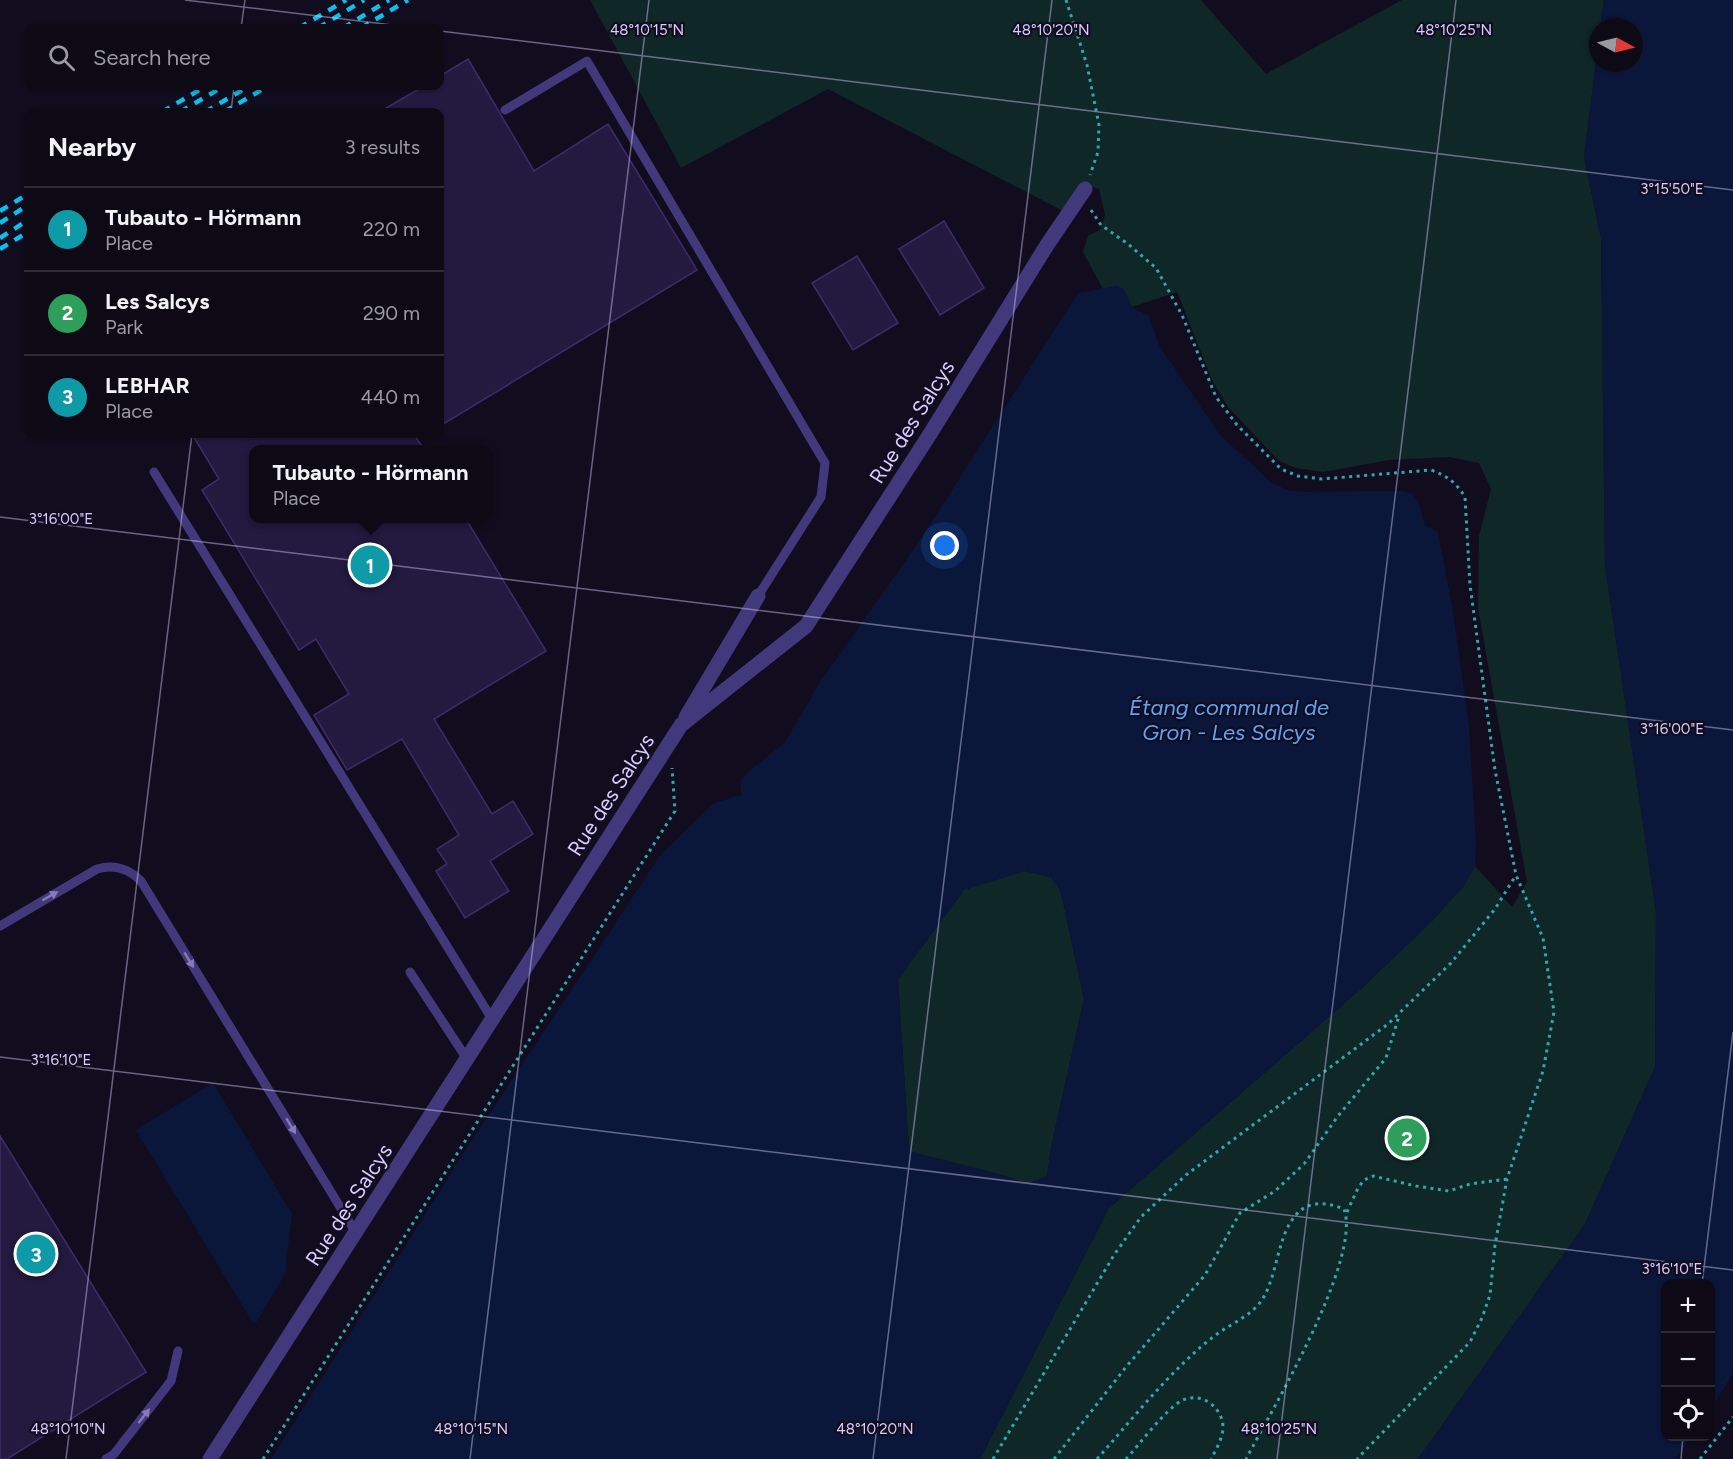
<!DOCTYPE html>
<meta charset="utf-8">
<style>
body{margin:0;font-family:Figtree,sans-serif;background:#16131f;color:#f1f3f6}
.controls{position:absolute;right:18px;bottom:18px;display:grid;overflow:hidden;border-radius:12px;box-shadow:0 2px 4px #0004}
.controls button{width:54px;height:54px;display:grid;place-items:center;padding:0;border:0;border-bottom:2px solid #2d2b35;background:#0d0a16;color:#f1f3f6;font:30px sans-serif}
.compass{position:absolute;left:1589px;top:18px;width:54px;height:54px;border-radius:50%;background:#0d0a16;box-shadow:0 2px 4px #0004;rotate:97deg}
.you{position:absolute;left:945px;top:546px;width:21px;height:21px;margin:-15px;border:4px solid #fff;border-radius:50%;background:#1a73e8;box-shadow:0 0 0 9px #1a73e833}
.badge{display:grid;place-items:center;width:39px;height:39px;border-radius:50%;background:#08c1ed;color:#fff;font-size:20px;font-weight:700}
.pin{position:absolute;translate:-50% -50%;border:3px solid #fff;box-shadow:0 2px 6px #0006}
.popup{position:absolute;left:249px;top:445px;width:243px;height:78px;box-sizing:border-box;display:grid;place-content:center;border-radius:12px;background:#0d0a16;filter:drop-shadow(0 2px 4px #0005);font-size:20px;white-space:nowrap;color:#9a9aa1}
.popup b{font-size:22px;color:#f1f3f6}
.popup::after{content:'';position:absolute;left:50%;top:100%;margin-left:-12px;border:12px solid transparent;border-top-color:#0d0a16}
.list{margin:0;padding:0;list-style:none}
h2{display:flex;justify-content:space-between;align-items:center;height:78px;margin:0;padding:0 24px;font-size:26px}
h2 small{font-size:20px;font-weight:400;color:#9a9aa1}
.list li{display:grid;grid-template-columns:39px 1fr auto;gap:18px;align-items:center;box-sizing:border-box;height:84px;padding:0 24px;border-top:2px solid #2d2b35}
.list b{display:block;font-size:22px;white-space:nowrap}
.list p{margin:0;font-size:20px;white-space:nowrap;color:#9a9aa1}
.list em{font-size:20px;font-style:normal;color:#9a9aa1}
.icon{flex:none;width:33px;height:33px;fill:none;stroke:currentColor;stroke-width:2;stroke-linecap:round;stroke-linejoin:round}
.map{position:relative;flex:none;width:1733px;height:1459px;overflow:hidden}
.search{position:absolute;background:#0d0a16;box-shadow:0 2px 4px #0004;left:24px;top:24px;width:420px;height:66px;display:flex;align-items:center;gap:15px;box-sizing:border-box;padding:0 21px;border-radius:12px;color:#9a9aa1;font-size:22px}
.panel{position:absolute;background:#0d0a16;box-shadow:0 2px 4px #0004;left:24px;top:108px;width:420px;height:330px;border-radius:12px}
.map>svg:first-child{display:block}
.green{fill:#102728}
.water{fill:#0a173a;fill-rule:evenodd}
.building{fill:#24193f;stroke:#3e2c6a;stroke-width:1.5}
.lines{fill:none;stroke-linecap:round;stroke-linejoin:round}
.path{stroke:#31a8ac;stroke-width:3;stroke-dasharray:3 4.5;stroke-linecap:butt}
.service{stroke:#42397c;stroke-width:9}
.minor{stroke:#42397c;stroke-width:15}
.rail{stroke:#08c1ed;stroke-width:4.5;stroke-dasharray:9 8;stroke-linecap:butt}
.oneway{fill:#857bb6}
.ticks{fill:none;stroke:#d6ccfd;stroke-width:1.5;stroke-opacity:0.45}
.labels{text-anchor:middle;stroke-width:4.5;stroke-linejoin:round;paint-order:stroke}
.street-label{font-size:21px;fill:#d6ccfd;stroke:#110d1e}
.water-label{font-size:22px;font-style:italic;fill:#5da3fa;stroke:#110d1e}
.ticks-label{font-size:15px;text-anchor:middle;fill:#d6ccfd;stroke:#110d1e;stroke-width:4.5;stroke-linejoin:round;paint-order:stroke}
</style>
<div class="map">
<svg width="1733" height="1459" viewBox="0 0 1733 1459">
<rect width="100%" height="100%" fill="#110d1e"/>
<!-- green -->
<path class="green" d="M590 0H1201L1266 74 1402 0H1604L1600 27H1598V46L1584 157 1601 238 1605 565 1656 912 1655 1067 1585 1224 1418 1459H980L1109 1208 1363 987 1431 922 1463 887 1475 866 1512 907 1527 882 1478 608 1479 536 1491 489 1479 463 1450 457 1389 460 1323 472 1296 468 1279 461 1228 407 1212 380 1177 292 1132 307 1117 286 1103 289 1083 252 1088 236 1100 230 1105 215 1099 189 1091 186 1063 211 828 89 681 168Z
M1024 871 1051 877 1061 892 1084 999 1051 1148 1047 1176 1028 1184 1002 1175 909 1151 898 979 964 890Z"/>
<!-- water -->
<path class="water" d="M1604 0H1733V1374L1711 1408 1710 1284H1666V1436L1691 1437 1676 1459H1418L1585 1224 1655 1067 1656 912 1605 565 1601 238 1584 157 1598 46V63H1634V27H1600Z
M1117 286 1124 289 1132 307 1149 316 1159 345 1220 435 1271 482 1287 490 1303 492 1401 491 1411 493 1418 501 1425 525 1438 532 1453 612 1469 726 1476 843 1475 866 1463 887 1431 922 1363 987 1109 1208 980 1459H271L465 1151 661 854 714 803 741 795V778L785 742 822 679 917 545 1078 293ZM1024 871 1051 877 1061 892 1084 999 1051 1148 1047 1176 1027 1184 1002 1175 909 1151 898 979 964 890Z
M213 1083 292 1214 285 1274 256 1323H253L136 1130Z"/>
<!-- building -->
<path class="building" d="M468 59 534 171 608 124 697 270 440 426V112H379L424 86H440V76Z
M944 221 984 288 940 315 899 249Z
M857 256 898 323 853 350 812 283Z
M192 434H414L424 450H253V519H466L546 651 434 719 492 814 513 801 533 834 490 861 509 891 465 918 436 871 447 864 437 849 459 835 402 739 347 770 314 715 349 694 316 639 299 650 202 490 219 479Z
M0 1136 146 1372 7 1459H0Z"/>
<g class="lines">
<!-- path -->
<path class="path" d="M1066 0 1087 65 1099 125 1098 152 1090 175
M1091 210 1101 225 1128 244 1156 268 1182 315 1216 397 1237 425 1281 469 1298 476 1322 479 1431 470C1447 476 1456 482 1465 497L1470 585 1495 770 1516 875 1543 938 1554 1012 1543 1071 1507 1179 1495 1245 1490 1295 1482 1318 1470 1342 1357 1459
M1347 1212 1358 1188 1364 1180 1373 1176 1416 1186 1449 1191 1470 1184 1507 1179
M263 1459 675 811 672 768
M993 1459 1114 1255 1141 1217 1186 1175 1388 1024 1451 963 1495 909 1516 875
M1054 1459 1126 1367 1205 1275 1240 1213 1275 1191 1304 1164 1338 1116 1386 1058 1399 1016
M1097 1459C1128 1424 1158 1386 1193 1354 1205 1343 1218 1332 1233 1324 1242 1318 1251 1313 1258 1305 1277 1284 1276 1238 1295 1216 1308 1200 1327 1202 1344 1209 1362 1259 1272 1410 1246 1459
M1126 1459C1139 1445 1165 1410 1181 1401 1201 1390 1224 1408 1223 1429 1222 1439 1216 1450 1211 1459
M1700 1459 1733 1417"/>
<!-- service -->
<path class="service" d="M505 110 587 61 825 463 821 497 758 596
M154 472 492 1019
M0 926 97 869C114 864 128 868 141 881L356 1233
M410 972 467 1059
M106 1459 114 1454 171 1381 178 1351"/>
<!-- minor -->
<path class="minor" d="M686 717 758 596
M210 1459 681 725 806 626 930 434 1047 245 1085 189"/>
<!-- rail -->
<path class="rail" d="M299 28 346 0
M318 28 364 0
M343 28 389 0
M361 28 408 0
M162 112 206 86
M180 112 224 86
M205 112 249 86
M224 112 268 86
M0 211 28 194
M0 223 28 205
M0 238 28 220
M0 249 28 232"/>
</g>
<!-- one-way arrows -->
<defs><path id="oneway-solid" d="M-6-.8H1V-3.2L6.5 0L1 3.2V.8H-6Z" transform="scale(1.5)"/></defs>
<g class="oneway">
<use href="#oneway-solid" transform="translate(50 896) rotate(-30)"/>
<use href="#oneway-solid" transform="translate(189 960) rotate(59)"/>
<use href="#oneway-solid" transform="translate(291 1126) rotate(59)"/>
<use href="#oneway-solid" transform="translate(144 1416) rotate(-52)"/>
</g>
<!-- ticks -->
<path class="ticks" d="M185 0 417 28M241 28 245 0M440 31 1733 190M231 112 234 86M0 517 1733 730M0 1057 1733 1270M1702 1284 1733 1032M66 1459 192 434M470 1459 649 0M873 1459 1052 0M1277 1459 1456 0M1681 1459 1683 1436"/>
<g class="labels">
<!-- street labels -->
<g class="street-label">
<text transform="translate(912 422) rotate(-58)" y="7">Rue des Salcys</text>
<text transform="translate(611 795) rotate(-57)" y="7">Rue des Salcys</text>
<text transform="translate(349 1205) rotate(-57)" y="7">Rue des Salcys</text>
</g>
<!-- water labels -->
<g class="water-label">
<text x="1229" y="715">Étang communal de<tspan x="1229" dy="25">Gron - Les Salcys</tspan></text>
</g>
</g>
<g class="ticks-label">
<text x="647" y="35">48°10'15"N</text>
<text x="1051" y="35">48°10'20"N</text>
<text x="1454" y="35">48°10'25"N</text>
<text x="1672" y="194">3°15'50"E</text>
<text x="61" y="524">3°16'00"E</text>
<text x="1672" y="734">3°16'00"E</text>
<text x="61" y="1065">3°16'10"E</text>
<text x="1672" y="1274">3°16'10"E</text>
<text x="68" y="1434">48°10'10"N</text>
<text x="471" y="1434">48°10'15"N</text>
<text x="875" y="1434">48°10'20"N</text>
<text x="1279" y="1434">48°10'25"N</text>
</g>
</svg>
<div class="controls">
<button>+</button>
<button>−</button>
<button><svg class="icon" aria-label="locate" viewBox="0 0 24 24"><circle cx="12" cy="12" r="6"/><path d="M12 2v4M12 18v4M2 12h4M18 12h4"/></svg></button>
</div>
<svg class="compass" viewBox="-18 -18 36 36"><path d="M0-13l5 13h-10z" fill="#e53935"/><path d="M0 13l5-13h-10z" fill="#9a9aa1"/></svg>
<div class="you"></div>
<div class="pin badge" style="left:370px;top:565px;background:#0f9aa8">1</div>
<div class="popup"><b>Tubauto - Hörmann</b>Place</div>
<div class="pin badge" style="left:1407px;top:1138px;background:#2e9e5b">2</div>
<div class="pin badge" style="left:36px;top:1254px;background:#0f9aa8">3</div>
<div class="search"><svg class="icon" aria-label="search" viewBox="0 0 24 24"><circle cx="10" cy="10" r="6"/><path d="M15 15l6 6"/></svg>Search here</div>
<section class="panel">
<h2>Nearby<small>3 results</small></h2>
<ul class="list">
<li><span class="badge" style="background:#0f9aa8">1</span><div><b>Tubauto - Hörmann</b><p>Place</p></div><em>220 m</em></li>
<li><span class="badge" style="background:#2e9e5b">2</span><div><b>Les Salcys</b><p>Park</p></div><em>290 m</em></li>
<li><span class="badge" style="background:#0f9aa8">3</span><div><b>LEBHAR</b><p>Place</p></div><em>440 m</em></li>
</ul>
</section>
</div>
